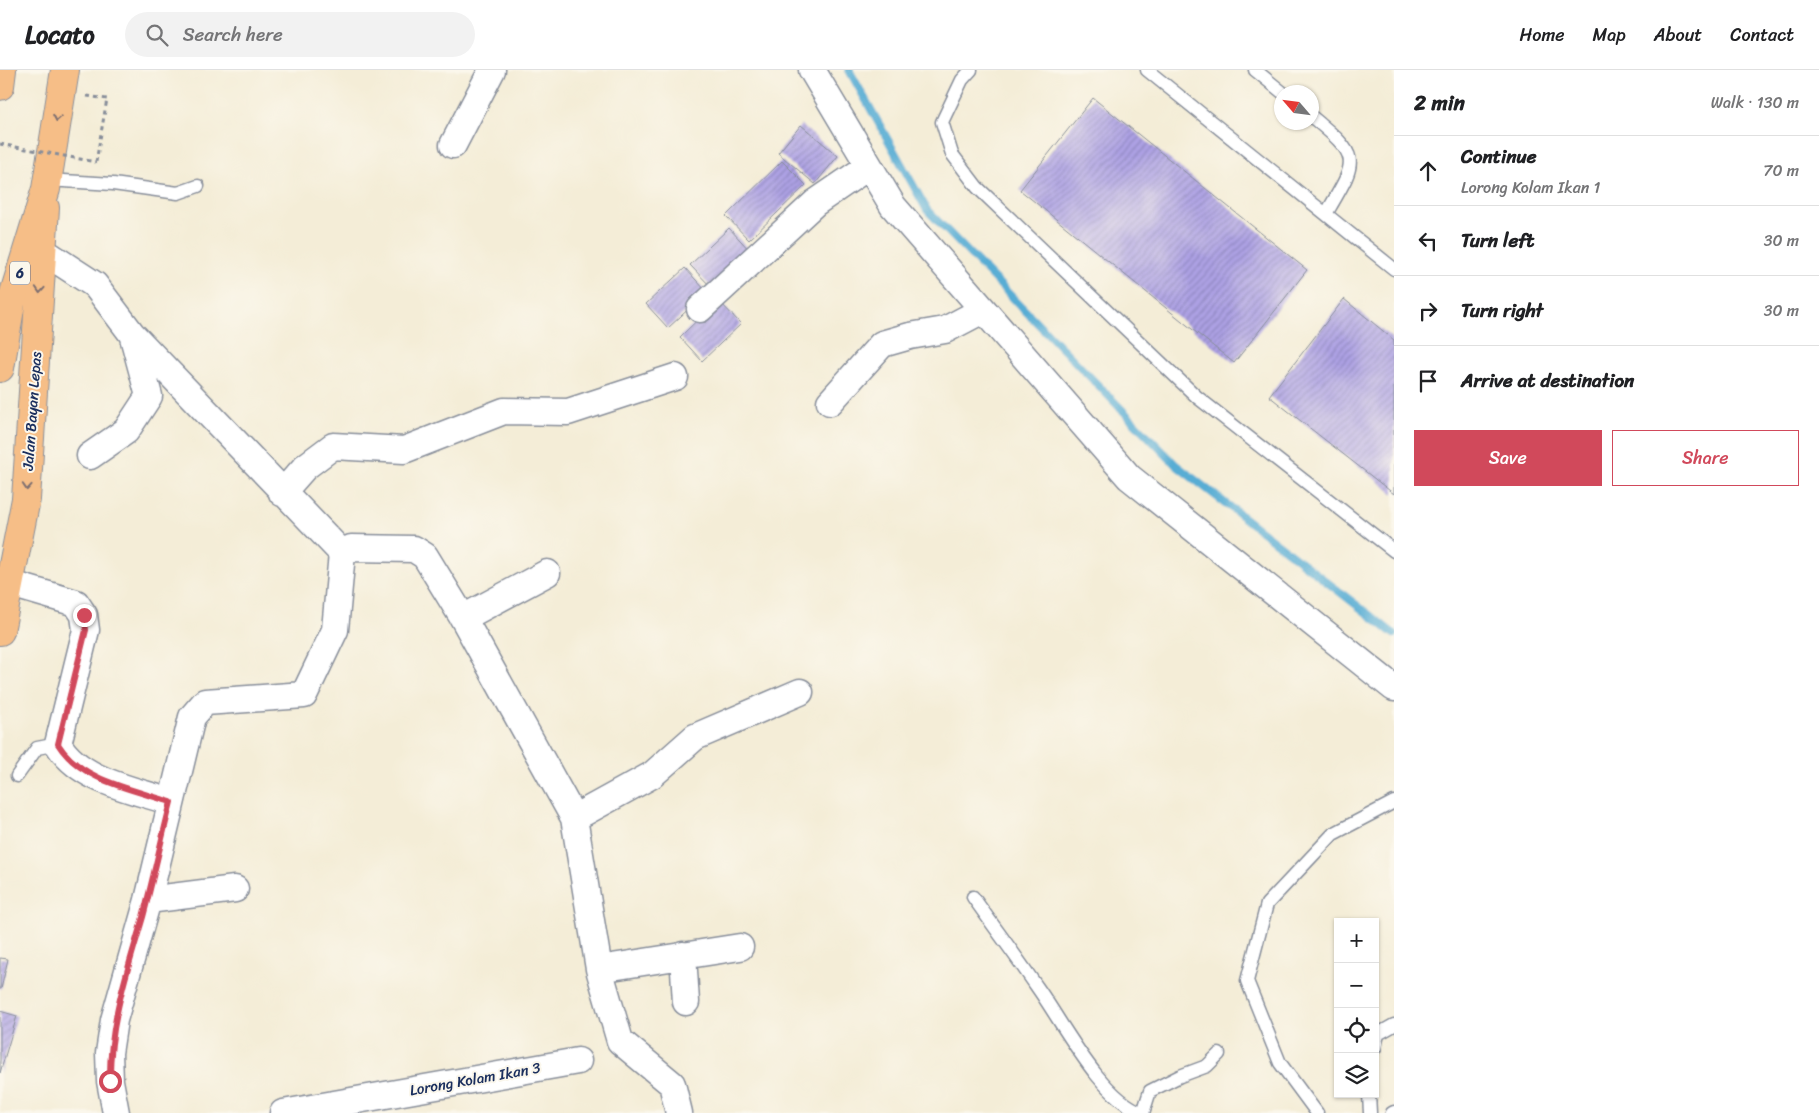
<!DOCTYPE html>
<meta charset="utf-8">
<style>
body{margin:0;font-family:Sriracha,sans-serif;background:#f2f2f2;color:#202124}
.controls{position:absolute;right:15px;bottom:15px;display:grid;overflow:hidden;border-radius:0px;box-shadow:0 1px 4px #0004}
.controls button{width:45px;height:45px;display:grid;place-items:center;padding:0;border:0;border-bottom:1px solid #e0e0e0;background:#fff;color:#202124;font:25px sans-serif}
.compass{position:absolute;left:1274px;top:15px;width:45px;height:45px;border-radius:50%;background:#fff;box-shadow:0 1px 4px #0004;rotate:298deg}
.stop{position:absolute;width:15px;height:15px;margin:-11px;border:4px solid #d1495b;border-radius:50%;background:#fff}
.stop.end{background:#d1495b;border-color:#fff;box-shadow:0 1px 5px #0008}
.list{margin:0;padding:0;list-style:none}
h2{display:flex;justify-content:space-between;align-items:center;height:65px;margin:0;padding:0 20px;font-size:21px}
h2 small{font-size:16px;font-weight:400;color:#757577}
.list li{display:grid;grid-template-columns:32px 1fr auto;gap:15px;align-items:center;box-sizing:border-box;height:70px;padding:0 20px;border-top:1px solid #e0e0e0}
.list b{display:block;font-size:19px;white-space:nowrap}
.list p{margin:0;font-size:16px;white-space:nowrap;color:#757577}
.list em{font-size:16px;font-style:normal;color:#757577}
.actions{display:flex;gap:10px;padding:15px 20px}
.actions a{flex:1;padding:11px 0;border:1px solid #d1495b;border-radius:0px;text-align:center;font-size:18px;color:#d1495b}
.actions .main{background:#d1495b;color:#fff}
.icon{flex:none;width:28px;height:28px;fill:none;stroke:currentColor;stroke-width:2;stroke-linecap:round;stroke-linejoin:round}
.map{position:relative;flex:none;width:1394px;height:1043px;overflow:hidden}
header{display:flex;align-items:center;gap:30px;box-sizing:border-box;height:70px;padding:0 25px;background:#fff;border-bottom:1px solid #e0e0e0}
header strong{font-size:24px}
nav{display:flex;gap:28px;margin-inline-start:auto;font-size:18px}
.search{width:350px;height:45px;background:#f2f2f2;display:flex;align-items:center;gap:12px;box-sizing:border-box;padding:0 18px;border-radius:28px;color:#757577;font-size:19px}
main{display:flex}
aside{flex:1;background:#fff}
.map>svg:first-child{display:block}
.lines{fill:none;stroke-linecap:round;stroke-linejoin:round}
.stream{stroke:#58add4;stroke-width:8}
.building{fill:url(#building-hatch)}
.lane-casing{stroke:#888e9a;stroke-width:15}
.street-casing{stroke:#888e9a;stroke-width:29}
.primary-casing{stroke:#888e9a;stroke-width:30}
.highway-casing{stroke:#888e9a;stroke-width:30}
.path{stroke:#888e9a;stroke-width:3;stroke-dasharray:4 4;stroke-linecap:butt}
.lane{stroke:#fff;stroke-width:12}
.street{stroke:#fff;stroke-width:26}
.primary{stroke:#f6be87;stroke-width:28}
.highway{stroke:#f6be87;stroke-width:28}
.path-bridge{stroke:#888e9a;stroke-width:3;stroke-dasharray:4 4;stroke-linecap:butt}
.oneway{stroke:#7e6f70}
.route{stroke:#d1495b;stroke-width:6}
.labels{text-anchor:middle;stroke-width:4;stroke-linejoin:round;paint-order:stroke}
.shield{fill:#fbf7ec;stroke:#5e6b89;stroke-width:1}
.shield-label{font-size:14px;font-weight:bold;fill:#1b2f5e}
.street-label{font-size:15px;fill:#1b2f5e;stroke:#fbf7ec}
</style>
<header>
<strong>Locato</strong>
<div class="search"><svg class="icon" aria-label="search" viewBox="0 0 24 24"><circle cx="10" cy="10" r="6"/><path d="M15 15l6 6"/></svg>Search here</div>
<nav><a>Home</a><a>Map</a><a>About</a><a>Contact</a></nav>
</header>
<main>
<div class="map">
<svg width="1394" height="1043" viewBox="0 0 1394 1043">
<defs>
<pattern id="building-hatch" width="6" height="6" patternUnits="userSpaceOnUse" patternTransform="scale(1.25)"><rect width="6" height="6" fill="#ada1e4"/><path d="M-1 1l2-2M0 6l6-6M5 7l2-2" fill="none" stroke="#8c84bc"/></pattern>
</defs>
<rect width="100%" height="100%" fill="#fbf7ec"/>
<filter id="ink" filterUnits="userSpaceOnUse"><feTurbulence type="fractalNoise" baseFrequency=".02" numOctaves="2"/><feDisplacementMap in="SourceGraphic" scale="10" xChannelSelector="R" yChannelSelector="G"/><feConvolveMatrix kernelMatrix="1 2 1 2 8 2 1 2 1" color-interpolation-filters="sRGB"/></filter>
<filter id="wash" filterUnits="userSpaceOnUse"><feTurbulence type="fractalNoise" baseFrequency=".0096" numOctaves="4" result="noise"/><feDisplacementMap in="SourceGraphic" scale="20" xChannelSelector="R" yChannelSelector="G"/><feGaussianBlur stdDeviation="1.12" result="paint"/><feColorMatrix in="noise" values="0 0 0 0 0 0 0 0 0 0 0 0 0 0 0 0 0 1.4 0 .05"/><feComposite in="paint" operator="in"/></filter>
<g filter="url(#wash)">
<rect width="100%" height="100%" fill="#f4edd7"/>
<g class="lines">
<!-- stream -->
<path class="stream" d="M849 0 927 140 1176 395 1394 564"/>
</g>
<g id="blocks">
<!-- building -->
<path class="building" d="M1093 28 1307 200 1234 293 1020 120Z
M801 55 838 86 815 114 778 83Z
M782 91 806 115 749 170 726 146Z
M729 158 752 183 713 219 690 195Z
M685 198 707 222 668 258 646 234Z
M1344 229 1394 270V424L1269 326Z
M718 230 741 254 702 291 680 267Z
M0 888 8 889 1 919H0Z
M0 941 17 946 0 1003Z"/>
</g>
</g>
<g filter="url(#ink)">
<use href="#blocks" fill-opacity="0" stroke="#888e9a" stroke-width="1"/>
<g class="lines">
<defs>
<path id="lane" d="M971 0 962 10 942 52 952 84 977 117 1197 327 1394 481
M1147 0 1394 199
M1255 0 1282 22
M1312 47C1362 88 1358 89 1326 144
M47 110 113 114 178 123 198 116
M17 706 37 678 58 674
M973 827C994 857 1016 886 1037 917 1063 953 1100 1028 1143 1043L1150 1021 1180 1006 1207 996 1219 984
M1375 978 1378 964 1394 955
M1369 1024 1370 1043
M1317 1043 1280 993 1247 911 1267 834 1333 764 1394 732
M1392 1043 1394 1042"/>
<path id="street" d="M812 0 893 136 1129 407 1394 618
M453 75 492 0
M43 181 95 215 132 264 342 483
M700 239 815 133 869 96
M830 332 882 274 910 266 945 260 983 240
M90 386 126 361 149 326 133 267
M282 423 305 397 333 376 404 380 504 341 568 342 675 307
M342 483 351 478 414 479 425 486 463 548 574 748 599 899 620 971 672 1014 679 1043
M11 514 76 533 84 545 86 560 58 674C80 711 132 719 171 732
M463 548 547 503
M574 748 652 705 695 667 800 622
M148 830 235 819
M683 885 686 932
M599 899 740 877
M116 1043 110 1011 109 983 114 950 148 830 192 647 205 632 304 625 335 560 342 483
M283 1043 578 991"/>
<path id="primary" d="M0 561 26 429 45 138"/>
<path id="highway" d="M0 16 2 0
M0 298 11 233 46 119 65 0"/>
</defs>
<!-- lane casing -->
<use href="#lane" class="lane-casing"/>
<!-- street casing -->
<use href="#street" class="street-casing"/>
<!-- primary casing -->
<use href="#primary" class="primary-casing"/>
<!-- highway casing -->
<use href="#highway" class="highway-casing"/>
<!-- path -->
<path class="path" d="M87 26 107 29 96 92"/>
<!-- lane -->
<use href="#lane" class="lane"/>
<!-- street -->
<use href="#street" class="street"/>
<!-- primary -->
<use href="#primary" class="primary"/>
<!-- highway -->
<use href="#highway" class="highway"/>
<!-- path-bridge -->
<path class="path-bridge" d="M0 74 96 92"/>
</g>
<!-- one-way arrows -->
<defs><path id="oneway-chevron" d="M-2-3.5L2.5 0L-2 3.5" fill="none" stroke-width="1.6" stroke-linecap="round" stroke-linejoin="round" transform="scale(1.25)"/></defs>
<g class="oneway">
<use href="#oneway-chevron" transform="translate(57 48) rotate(100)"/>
<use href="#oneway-chevron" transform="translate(40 220) rotate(94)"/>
<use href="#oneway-chevron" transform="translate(27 417) rotate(94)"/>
</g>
</g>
<g class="lines" filter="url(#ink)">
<!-- route -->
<path class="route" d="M84 545 86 560 58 674C81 711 132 719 171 732 161 771 153 809 143 847 127 902 109 954 110 1011"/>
</g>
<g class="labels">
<!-- shield labels -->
<rect class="shield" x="10" y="191.5" width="20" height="23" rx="4"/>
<g class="shield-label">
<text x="20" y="208">6</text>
</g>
<!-- street labels -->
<g class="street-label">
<text transform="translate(32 341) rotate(-86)" y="5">Jalan Bayan Lepas</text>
<text transform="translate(475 1009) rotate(-10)" y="5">Lorong Kolam Ikan 3</text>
</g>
</g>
</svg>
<div class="controls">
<button>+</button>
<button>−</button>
<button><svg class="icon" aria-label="locate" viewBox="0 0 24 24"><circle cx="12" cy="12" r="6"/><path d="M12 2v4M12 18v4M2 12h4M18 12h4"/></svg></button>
<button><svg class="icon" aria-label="layers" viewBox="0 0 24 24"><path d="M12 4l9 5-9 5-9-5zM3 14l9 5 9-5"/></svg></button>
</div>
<svg class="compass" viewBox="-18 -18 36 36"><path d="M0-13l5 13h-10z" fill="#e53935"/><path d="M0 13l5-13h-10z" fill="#757577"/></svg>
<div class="stop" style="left:110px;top:1011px"></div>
<div class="stop end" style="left:84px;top:545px"></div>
</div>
<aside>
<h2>2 min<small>Walk · 130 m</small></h2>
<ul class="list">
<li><svg class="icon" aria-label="ahead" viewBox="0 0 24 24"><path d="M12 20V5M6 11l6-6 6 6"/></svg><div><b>Continue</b><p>Lorong Kolam Ikan 1</p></div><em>70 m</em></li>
<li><svg class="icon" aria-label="left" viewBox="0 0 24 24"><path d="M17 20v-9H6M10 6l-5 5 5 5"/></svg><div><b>Turn left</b></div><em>30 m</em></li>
<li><svg class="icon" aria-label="right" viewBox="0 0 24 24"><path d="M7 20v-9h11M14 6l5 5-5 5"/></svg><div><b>Turn right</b></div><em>30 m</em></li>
<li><svg class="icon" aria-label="arrive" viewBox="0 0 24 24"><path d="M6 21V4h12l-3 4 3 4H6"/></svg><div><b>Arrive at destination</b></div></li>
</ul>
<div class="actions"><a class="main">Save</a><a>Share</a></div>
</aside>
</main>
